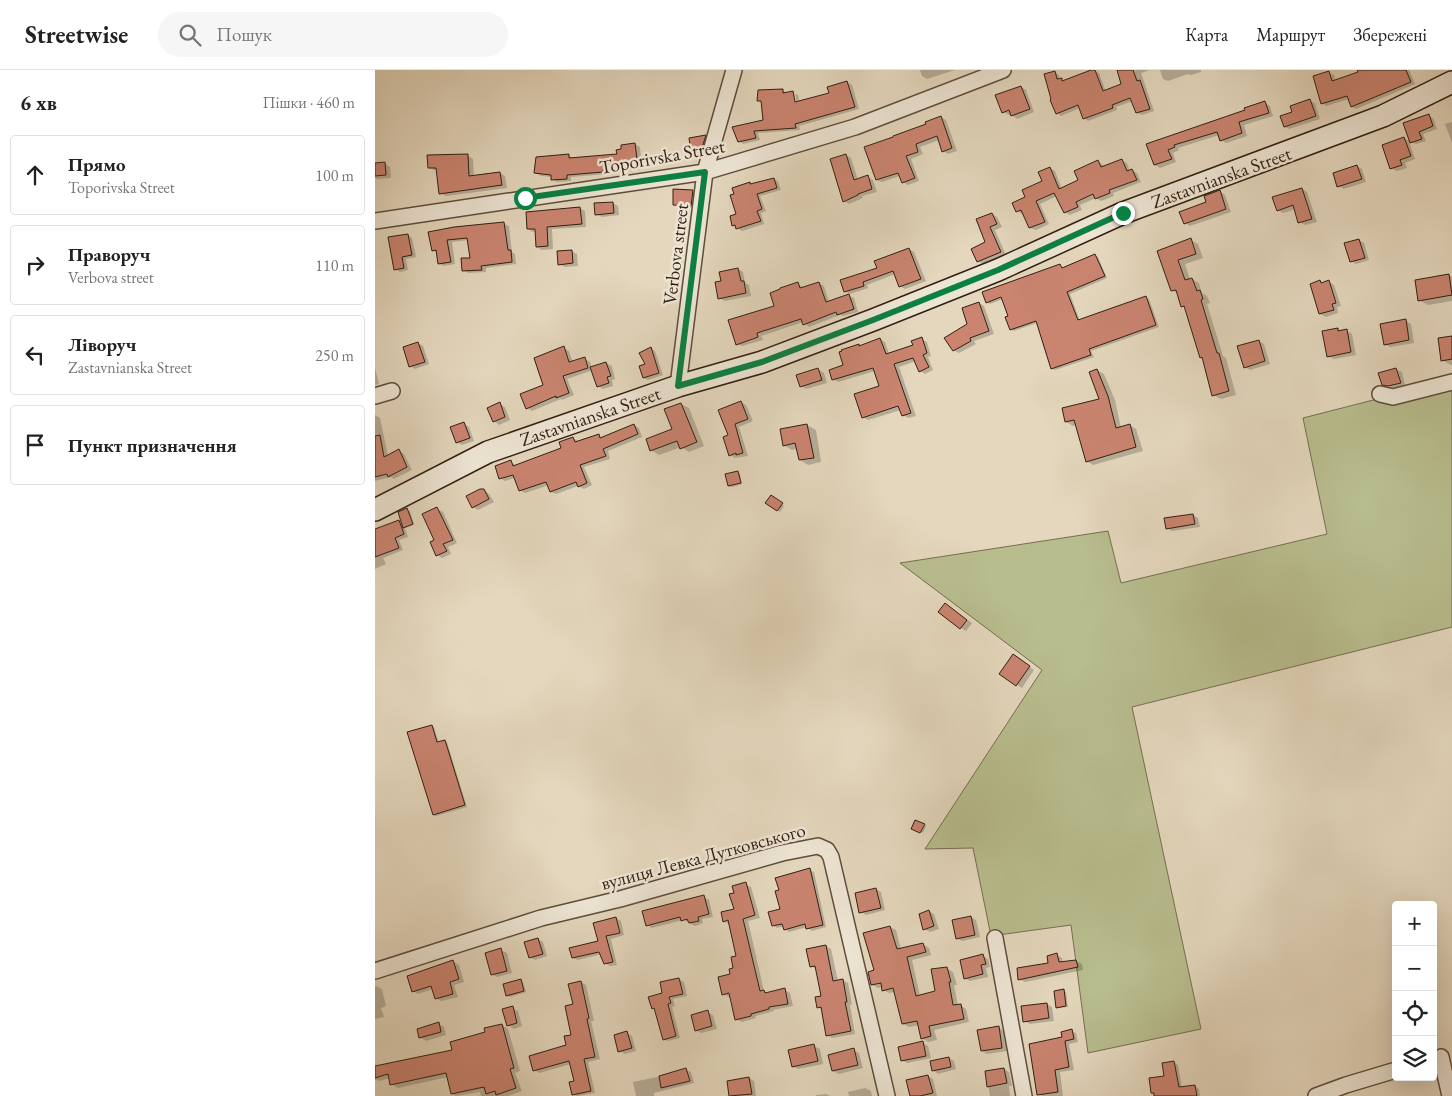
<!DOCTYPE html>
<html lang="uk">
<meta charset="utf-8">
<style>
body{margin:0;font-family:"EB Garamond",serif;background:#f6f6f6;color:#222}
.controls{position:absolute;right:15px;bottom:15px;display:grid;overflow:hidden;border-radius:5px;box-shadow:0 5px 20px #0002}
.controls button{width:45px;height:45px;display:grid;place-items:center;padding:0;border:0;border-bottom:1px solid #e0e0e0;background:#fff;color:#222;font:25px sans-serif}
.stop{position:absolute;width:15px;height:15px;margin:-11px;border:4px solid #0b8043;border-radius:50%;background:#fff}
.stop.end{background:#0b8043;border-color:#fff;box-shadow:0 1px 5px #0008}
.list{margin:0;padding:0;list-style:none}
h2{display:flex;justify-content:space-between;align-items:center;height:65px;margin:0;padding:0 20px;font-size:21px}
h2 small{font-size:16px;font-weight:400;color:#767676}
.list li{display:grid;grid-template-columns:32px 1fr auto;gap:15px;align-items:center;box-sizing:border-box;height:80px;margin:0 10px 10px;padding:0 10px;border:1px solid #e0e0e0;border-radius:5px}
.list b{display:block;font-size:19px;white-space:nowrap}
.list p{margin:0;font-size:16px;white-space:nowrap;color:#767676}
.list em{font-size:16px;font-style:normal;color:#767676}
.icon{flex:none;width:28px;height:28px;fill:none;stroke:currentColor;stroke-width:2;stroke-linecap:round;stroke-linejoin:round}
.map{position:relative;flex:none;width:1077px;height:1026px;overflow:hidden}
header{display:flex;align-items:center;gap:30px;box-sizing:border-box;height:70px;padding:0 25px;background:#fff;border-bottom:1px solid #e0e0e0}
header strong{font-size:24px}
nav{display:flex;gap:28px;margin-inline-start:auto;font-size:18px}
.search{width:350px;height:45px;background:#f6f6f6;display:flex;align-items:center;gap:12px;box-sizing:border-box;padding:0 18px;border-radius:28px;color:#767676;font-size:19px}
main{display:flex}
aside{flex:1;background:#fff}
.map>svg:first-child{display:block}
.green{fill:#b8bd8e;stroke:#756e50}
.shadow{fill:#0003;fill-rule:evenodd}
.building{fill:#ca8470;stroke:#321f11}
.lines{fill:none;stroke-linecap:round;stroke-linejoin:round}
.street-casing{stroke:#5e4d3c;stroke-width:18}
.secondary-casing{stroke:#321f11;stroke-width:24}
.street{stroke:#ede5d4;stroke-width:15}
.secondary{stroke:#ede5d4;stroke-width:21}
.route{stroke:#0b8043;stroke-width:6}
.labels{text-anchor:middle;stroke-width:5;stroke-linejoin:round;paint-order:stroke}
.street-label{font-size:19px;fill:#321f11;stroke:#ede5d4}
</style>
<header>
<strong>Streetwise</strong>
<div class="search"><svg class="icon" aria-label="search" viewBox="0 0 24 24"><circle cx="10" cy="10" r="6"/><path d="M15 15l6 6"/></svg>Пошук</div>
<nav><a>Карта</a><a>Маршрут</a><a>Збережені</a></nav>
</header>
<main>
<aside>
<h2>6 хв<small>Пішки · 460 m</small></h2>
<ul class="list">
<li><svg class="icon" aria-label="ahead" viewBox="0 0 24 24"><path d="M12 20V5M6 11l6-6 6 6"/></svg><div><b>Прямо</b><p>Toporivska Street</p></div><em>100 m</em></li>
<li><svg class="icon" aria-label="right" viewBox="0 0 24 24"><path d="M7 20v-9h11M14 6l5 5-5 5"/></svg><div><b>Праворуч</b><p>Verbova street</p></div><em>110 m</em></li>
<li><svg class="icon" aria-label="left" viewBox="0 0 24 24"><path d="M17 20v-9H6M10 6l-5 5 5 5"/></svg><div><b>Ліворуч</b><p>Zastavnianska Street</p></div><em>250 m</em></li>
<li><svg class="icon" aria-label="arrive" viewBox="0 0 24 24"><path d="M6 21V4h12l-3 4 3 4H6"/></svg><div><b>Пункт призначення</b></div></li>
</ul>
</aside>
<div class="map">
<svg width="1077" height="1026" viewBox="0 0 1077 1026">
<rect width="100%" height="100%" fill="#e4d7bd"/>
<filter id="stains"><feTurbulence type="fractalNoise" baseFrequency=".004" numOctaves="4"/><feColorMatrix values="0 0 0 0 .2 0 0 0 0 .09 0 0 0 0 .02 0 0 0 .5 -.17"/></filter>
<radialGradient id="worn" r=".72"><stop offset=".6" stop-color="#630" stop-opacity="0"/><stop offset="1" stop-color="#630" stop-opacity=".3"/></radialGradient>
<!-- green -->
<path class="green" d="M1077 315V557L757 637 826 959 713 983 696 855 616 866 598 778 550 779 667 600 525 493 733 461 746 513 952 464 928 348 1014 326Z"/>
<!-- shadow -->
<path class="shadow" d="M545 0H580L552 9 547 6Z
M719 0 724 3 731 22 748 14 743 0H775L766 3 779 41 767 45 762 43 758 31 741 37 742 40 713 51 709 48 705 38 686 46 682 43 679 2 684 5 685 10 689 11Z
M785 0H826V2L816 5 813 4 793 11 788 9Z
M988 0H1034L1040 14 981 39 977 37 974 29 951 36 947 33 954 3 959 5 960 11 984 3Z
M472 12 477 15 484 39 424 56 425 60 383 63 385 70 368 74 364 71 389 51 387 32 384 30 407 20 412 23H418L423 25 424 32 455 24ZM417 24H420L423 38H420Z
M646 17 651 20 659 42 642 49 636 44 634 45 628 42Z
M935 31 940 33 945 49 914 59 910 57 918 43Z
M890 33 895 36 898 46 869 55 872 66 851 73 846 70 844 65 803 78 804 80 798 83 801 92 785 98 780 95 772 74 871 40Z
M1053 46 1058 48 1062 59 1048 64 1051 71 1041 74 1036 72Z
M566 47 571 50 582 81 573 84 568 81 564 70 545 77 548 84 536 89 544 111 533 115 528 112 525 106 507 112 502 110Z
M1077 52V73L1070 54Z
M330 66 335 69 331 83 322 85 317 82Z
M1029 68 1034 71 1040 89 1030 93 1032 98 1022 101 1016 98Z
M260 74 265 77 267 99 232 103V104L196 107V111L182 112 177 109V107L166 106 161 103 193 85 198 88 243 85Z
M471 85 476 88 483 110 493 107 498 110 502 122 487 126 488 128 474 134 469 131Z
M93 86 98 89 99 107 125 103 130 106 132 118 71 126 65 123 62 100H59L54 97Z
M747 91 752 93 755 101 757 100 762 103 766 112 738 123 739 126 726 131 721 128 705 135 707 140 695 145 690 142 682 126 665 134 674 154 661 160 655 158 649 143 647 144 642 141 652 127 669 112 675 98 680 101 687 119 704 111 723 92 728 95 730 97Z
M0 94H10L15 97 16 108 2 109 0 108Z
M982 96 987 99 991 112 969 119 964 116Z
M399 109 403 111 406 120 385 126 391 141 386 143 389 154 367 161 358 155 375 114 377 115Z
M927 119 932 122 942 152 930 155 924 152 921 139 908 143 903 140Z
M299 120 318 121 323 124 321 138H304L299 134Z
M845 121 850 125 856 142 815 156 810 153Z
M238 133 243 136 244 145 227 147 221 144V134Z
M205 138 210 141 211 157 177 159 178 179 167 180 162 177 161 161 158 162 153 159Z
M617 144 622 147 627 157 620 160 631 185 609 195 603 191 612 173Z
M129 154 134 156 137 182 140 184 141 194 111 198V202L93 203 89 200 96 189 94 170 77 172 80 194 68 196 64 193 62 183 58 180 54 163Z
M33 165 37 168 41 187 31 189 33 200 25 202 20 199Z
M816 170 823 174 828 188 810 194 815 210 817 209 824 213 827 223 832 226 835 233 832 234 848 286 851 288 861 325 846 329 838 325 829 289 826 287 811 238 807 236 804 224 797 220 783 181Z
M984 170 989 173 994 190 981 194 976 191Z
M534 179 539 182 551 211 530 219 525 216 520 204 492 215 493 218 475 224 470 221Z
M196 181 202 184 203 196 190 197 184 194Z
M720 186 723 187 732 208 695 224 705 251 770 227 774 229 784 257 716 281 719 287 680 300 677 298 662 253 639 261 636 259 635 246 628 229 615 234 612 232 685 196 688 198Z
M363 199 368 202 370 213 374 215 376 226 350 231 344 228 348 212Z
M1073 205 1077 207V231L1053 235 1044 230Z
M945 212 948 213 954 212 959 215 966 236 962 237 963 243 951 247 945 244 936 214Z
M444 213 449 216 454 232 474 226 479 228 483 242 468 246 465 245 434 257 428 252 386 266 388 270 367 276 362 274 401 237 423 214 427 217 428 219Z
M604 233 609 236 619 264 599 271 601 274 584 283 578 280 594 254Z
M1031 251 1036 254 1039 273 1015 277 1010 274Z
M963 259 966 261 971 260 977 264 981 285 959 289 953 286Z
M1077 267V295H1076L1067 290Z
M505 269 510 272 514 284 540 276 546 269 552 272 556 286 553 287 558 300 550 304 545 301 541 291 524 297 541 346 533 348 528 345 526 340 493 350 488 347 506 317 500 301 463 312 458 309 484 276 485 277Z
M884 271 889 274 895 294 875 300 870 297Z
M43 273 48 276 54 294 40 299 35 296Z
M188 278 194 281 198 293 210 289 215 292 217 298 231 293 237 296 240 309 237 310 238 316 228 319 223 316 218 300 192 309 199 325 187 330 186 329 157 341 152 338 170 315Z
M276 278 280 281 288 305 273 310 269 308Z
M0 298 4 314 0 315Z
M443 299 449 303 452 313 431 319 426 316Z
M1021 299 1027 302 1030 315 1019 319 1008 314Z
M722 300 729 304 740 330 746 358 755 355 761 359 768 381 718 395 712 391 701 355 698 356 691 352 726 330Z
M366 332 371 335 378 351 364 357 373 386 360 388 355 385V366Z
M124 334 130 337 135 350 124 355 119 351Z
M306 334 314 338 329 376 314 382 306 377 284 385 276 380 299 360Z
M0 345 5 348 13 386 24 381 29 384 37 400 19 409 16 407 0 411Z
M89 354 94 357 99 371 87 375 82 372Z
M259 355 264 358 267 367 233 381 235 389 209 397 217 415 209 419 203 416 181 424 176 422 174 415 150 423 145 420 140 408 130 411 125 408 136 392 142 396 188 379 198 368 203 371 224 366 228 368Z
M432 355 441 360 446 392 433 395 425 390 423 379 417 380 409 375Z
M362 402 365 404 367 414 357 417 354 416Z
M109 420 114 424 119 432 103 440 98 437Z
M396 426 409 436 405 442 392 432Z
M62 439 68 442 82 473 73 477 76 484 67 488 62 485 61 471Z
M32 440 35 441 39 455 30 458 33 467 24 470 28 480 8 488 11 494 0 499V475L24 451 28 454Z
M818 445 823 448 825 457 797 461 792 458Z
M575 537 597 553 591 561 586 558Z
M643 589 659 600 647 618 626 604Z
M57 656 59 657 64 673 69 671 72 672 92 737 61 746 59 745Z
M541 751 551 756 548 763 537 758Z
M435 800 439 802 451 857 437 861 432 857 414 862 410 859 409 856 402 858 398 855 406 840Z
M370 814 376 817 385 848 373 851 389 921 393 923 410 920 415 923 418 936 398 940 399 941 380 946 381 948 367 952 361 949 356 926 354 927 348 924 360 899 363 887 354 854 349 851 360 840V824Z
M501 819 506 822 510 840 491 845 486 842Z
M329 827 334 830 338 847 327 849 328 853 320 856 308 850 277 858 272 855Z
M554 841 559 844 564 859 555 862 549 859Z
M596 847 601 850 605 867 587 871 582 868Z
M241 848 246 851 249 865 236 869 242 895 235 896 230 893 227 884 203 890 198 888 224 872Z
M515 857 521 860 526 880 548 874 554 878 556 885 537 890 545 926 561 922 571 898 578 902 582 915H579L583 936 585 935 591 939 594 952 559 960 562 970 553 972 547 968 544 955 534 957 528 954 520 922 514 923 508 920V917L503 918 497 915Z
M163 869 168 872 172 886 160 890 155 887Z
M451 876 456 879 463 911 467 910 473 913 477 934 475 935 480 964 457 968 452 965 446 939 443 937 447 927 442 899 436 896Z
M126 880 132 883 137 903 122 907 117 904Z
M682 885 687 888 688 893 701 891 707 894 708 900 650 912 644 909 675 895Z
M608 886 613 889 615 897 611 898 613 907 595 911 590 908Z
M78 891 84 895 89 912 79 915 83 927 66 931 61 928 58 919 43 924 38 921Z
M304 909 309 912 312 926 298 929 300 936 297 937 305 968 293 971 289 969 281 939 278 938 288 924Z
M146 911 148 912 151 922 135 927 132 925Z
M206 912 211 915 219 951H216L225 989 213 992 220 1023 202 1026 198 1024 200 1012 196 994 164 1003 159 1000 192 976 198 966 200 935Z
M1 916 7 919 11 936 6 938 9 947 0 949V917Z
M689 921 691 922 693 937 684 938 682 937Z
M672 934 677 937 679 951 655 954 650 951Z
M137 938 143 941 147 956 139 959 133 955Z
M332 942 338 945 342 959 326 963 321 960Z
M64 954 69 957 71 965 51 971 45 967Z
M127 955 133 959 145 1001 140 1003 147 1021 133 1026H106L105 1022 81 1026 77 1024 73 1007 23 1018 16 1014 15 1008 4 1011 0 1009V998L79 981Z
M623 957 629 961 632 981 612 984 607 981Z
M697 961 701 963 703 972 694 974 699 1000 685 1002 688 1026H667L664 1024 688 967Z
M252 963 257 966 261 981 250 984 244 981Z
M548 973 553 976 556 988 532 993 527 990Z
M439 976 445 979 448 994 423 999 418 996Z
M479 980 484 983 488 998 464 1004 458 1001Z
M574 988 579 991 581 999 563 1004 558 1000Z
M799 992 803 995 807 1018 820 1016 824 1019 825 1026H781L777 1023 790 1007Z
M629 999 634 1002 637 1016H634L635 1026H615L611 1002Z
M311 1000 316 1002 319 1013 279 1023V1026H261L258 1012 287 1006Z
M553 1006 558 1009 562 1026H536Z
M374 1008 379 1011 381 1026H356L353 1012Z
M490 1018 496 1021 497 1026H474L473 1022Z
M451 1024 455 1026H441V1025Z"/>
<!-- building -->
<path class="building" d="M716 0H720L728 21 746 14 742 0H758L762 11 765 10 775 39 761 43 755 28 737 35 738 38 708 49 703 35 681 44 675 30 676 29 669 4 680 1 682 9 687 8V11Z
M982 0H1031L1036 12 976 37 972 26 946 34 938 6 954 1 957 11 983 2Z
M472 11 480 37 420 54 421 58 379 61 381 68 363 72 357 57 388 50 386 31H382L383 20 408 19V23L418 21 420 32 454 23 452 17Z
M646 16 655 39 636 46 634 40 627 43 620 25Z
M935 29 941 46 909 57 905 46 917 42 915 36Z
M890 31 894 43 864 52 867 63 845 71 842 62 799 75 800 77 793 80 797 89 779 95 771 74 870 40 869 38Z
M1054 44 1058 56 1044 62 1047 69 1035 73 1028 53Z
M566 46 577 78 567 82 562 66 541 74 543 82 531 86 540 108 527 113 523 103 501 110 489 77 518 67V66L551 54 550 52Z
M331 65 326 81 316 83 314 68Z
M1029 67 1036 86 1025 90 1027 95 1015 99 1007 75Z
M260 73 263 97 228 100V102L192 105V109L176 110V105L159 103 161 87 194 84V88L242 84 241 80 246 79V75Z
M93 84 94 106 125 102 127 115 64 124 61 98H53L52 85Z
M471 84 479 110 493 105 497 119 483 124V125L468 132 455 89Z
M747 89 752 101 757 99 762 110 734 120 735 123 720 129 718 124 701 132 703 137 689 143 679 123 661 131 670 152 654 158 646 140 641 142 637 133 650 127 647 120 667 111 663 102 675 97 684 119 703 110 699 101 723 90 726 97Z
M10 92 11 105 0 106V93Z
M982 95 987 109 962 117 958 103Z
M399 108 402 118 382 124 387 139 382 141 386 151 361 159 360 155 357 156 355 146 361 144 355 125 359 124 357 118 375 112V114Z
M927 118 937 149 923 153 918 135 902 141 897 127Z
M298 119 318 120 316 136 298 135Z
M845 120 851 139 809 154 804 142 831 132 829 126Z
M238 132 239 143 220 145 219 133Z
M205 137 207 154 172 157 173 176 161 177 160 159H152L151 142Z
M617 143 622 154 615 157 626 182 602 192 596 179 610 172 601 149Z
M129 152 133 180H136L137 192 106 196 107 200 87 201 86 188H95L92 168 72 170 76 192 63 194 61 180 57 181 53 162 79 157Z
M33 164 37 185 27 187 29 198 19 200 13 167Z
M816 168 821 184 803 190 810 210 817 208 822 221 825 220 828 229 826 230 842 283H844L854 321 837 326 827 287 825 288 809 236 806 237 801 220 796 221 782 181Z
M984 169 990 188 975 192 969 173Z
M534 178 546 209 524 217 518 201 488 212 489 216 469 222 465 210 502 198 499 191Z
M197 180 198 193 183 195 182 181Z
M720 184 730 206 692 222 703 250 771 226 781 255 714 279 716 285 676 299 661 251 635 260 630 247 633 246 626 227 611 233 607 222 685 194 687 198Z
M363 198 366 211H369L371 223 343 229 340 212 346 211 344 202Z
M1074 204 1077 225 1043 231 1040 210Z
M945 210 946 213 954 210 961 233 957 234 959 240 944 244 935 214Z
M423 212 425 218 444 212 451 232 474 224 479 239 462 245 461 242 428 255 426 249 382 263 383 267 361 275 353 250 399 236 395 223 405 219V218Z
M604 232 614 261 595 268 596 271 578 281 569 268 592 254 587 238Z
M1031 249 1034 270 1009 275 1005 254Z
M963 258V261L972 259 976 282 952 287 947 261Z
M1077 266V289L1066 291 1063 268Z
M547 267 552 283 548 285 554 297 544 302 538 288 519 294 536 343 527 346 523 336 487 348 479 324 504 316 498 298 457 310 454 300 468 295 464 282 467 281 466 280 484 274V276L505 268 511 284 538 275 536 271Z
M884 270 890 291 869 298 862 276Z
M43 272 50 292 34 297 28 277Z
M189 276 194 292 210 287 213 298 188 306 194 323 181 328V326L151 339 145 324 168 315 159 288Z
M276 277 284 303 268 308 264 296 270 294 264 283Z
M231 292 236 306 232 307 234 313 222 317 215 297Z
M443 298 447 310 425 317 421 305Z
M1021 298 1026 313 1013 316 1007 315 1003 303Z
M722 299 733 326 741 358 755 354 761 377 711 392 699 350 690 352 687 338 724 329 714 302Z
M366 331 373 349 360 354 368 383 361 385V383L354 386 348 367 353 365 343 340Z
M125 332 130 347 118 352 112 338Z
M306 333 322 372 305 379 302 371 275 381 271 369 297 359 289 339Z
M89 352 95 368 81 373 75 357Z
M259 354 263 364 228 379 231 386 205 395 212 413 203 417 201 412 175 422 171 412 144 421 138 405 124 409 120 396 136 390 138 396 186 378 184 372 198 367 200 372 224 364 225 368Z
M432 354 439 388 424 390 420 373 408 376 405 359Z
M5 365 9 387 24 379 32 397 13 407 12 404 0 407V366Z
M363 401 366 413 353 416 350 404Z
M105 419H109L114 429 97 438 91 426Z
M396 425 408 433 402 441 390 433Z
M62 437 78 470 68 474 72 481 61 486 55 472 59 470 47 444Z
M32 438 38 454 28 458 23 442Z
M818 444 820 454 791 459 789 448Z
M24 450 29 464 20 468 24 478 0 487V459Z
M570 533 592 550 585 559 563 542Z
M638 584 655 596 641 616 624 604Z
M57 655 62 672 70 670 90 735 58 745 32 662Z
M540 750 550 754 545 763 536 759Z
M435 798 448 855 431 859 430 854 409 860 407 854 397 856 393 842 405 839 400 821 404 820 400 808Z
M371 812 380 845 368 849 385 921 389 920 390 923 410 918 413 934 394 937V939L376 944V946L360 950 354 923 347 925 343 907 355 904 354 899 358 898 356 887 361 886 353 850 348 852 346 842 359 839 354 824 359 823 357 816Z
M501 818 506 838 484 843 480 823Z
M329 825 334 844 323 847 324 851 314 853 312 849 306 851 305 847 271 856 267 841Z
M554 840 559 856 548 860 544 844Z
M596 846 600 865 581 869 577 850Z
M241 847 245 863 231 866 238 892 229 894 224 882 197 888 194 878 223 871 218 853Z
M515 856 522 879 548 873 551 882 532 887 541 926 560 921 556 899 572 897 576 912H574L578 935 586 934 589 949 554 956 556 966 546 969 542 951 527 954 518 918 507 921 506 913 496 915 493 902 499 900 488 863Z
M163 868 168 884 154 888 149 872Z
M451 875 458 911 468 909 472 932H470L476 961 451 966 446 937 442 938 440 927 446 926 440 896 435 897 431 879Z
M126 878 132 901 116 905 110 883Z
M682 883 684 892 701 890 703 897 643 910 642 898 673 893 672 886Z
M608 884 611 894 606 895 608 904 589 909 585 890Z
M78 890 84 909 75 912 78 924 60 929 56 916 37 922 32 906Z
M304 908 308 924 294 927 296 933 293 934 301 966 288 970 279 938 277 939 273 927 287 923 285 912Z
M146 909 149 921 131 926 128 914Z
M206 911 214 948 212 949 220 987 209 989 216 1021 197 1025 194 1012 199 1011 194 991 158 1001 154 986 191 975 189 966 196 965 190 936 198 934 193 914Z
M689 919 691 936 681 938 679 921Z
M672 933 674 948 648 952 646 936Z
M138 936 142 953 132 956 127 939Z
M333 940 337 956 320 961 316 945Z
M64 952 66 962 44 968 42 959Z
M127 954 139 998 135 999 141 1018 121 1025 120 1021 111 1024 109 1017 76 1024 71 1003 15 1015 13 1004 0 1008V996L77 980 75 972 110 962 109 958Z
M624 956 627 978 606 981 602 960Z
M697 959 699 969 690 971 694 997 680 1000 683 1022 662 1025 654 974 687 967 686 962Z
M252 961 257 978 243 982 239 965Z
M548 971 551 986 526 991 523 977Z
M439 974 443 991 417 997 413 980Z
M479 978 483 995 457 1001 453 985Z
M574 987 576 997 557 1001 555 991Z
M799 991 804 1017 820 1015 822 1026H779V1023H776L774 1008 789 1006 787 993Z
M311 998 315 1011 286 1018 284 1006Z
M629 998 632 1013 612 1017 610 1001Z
M553 1005 558 1023 545 1026H535L531 1010Z
M374 1007 377 1024 354 1026 352 1011Z"/>
<g class="lines">
<defs>
<path id="street" d="M0 151 330 102 480 57 628 0
M303 316 330 102 359 0
M1005 324 1018 327 1077 312
M0 326 17 321
M620 868 649 1026
M0 901 166 848 245 829 407 783 443 776 452 780 456 787 512 1026
M1066 987 1075 1026
M941 1026 971 1015 1021 1000"/>
<path id="secondary" d="M0 440 113 382 303 316 387 292 498 250 623 200 748 143 1008 46 1077 12"/>
</defs>
<!-- street casing -->
<use href="#street" class="street-casing"/>
<!-- secondary casing -->
<use href="#secondary" class="secondary-casing"/>
<!-- street -->
<use href="#street" class="street"/>
<!-- secondary -->
<use href="#secondary" class="secondary"/>
</g>
<g class="lines">
<!-- route -->
<path class="route" d="M150 128 330 102 303 316 387 292 498 250 623 200 748 143"/>
</g>
<g class="labels">
<!-- street labels -->
<g class="street-label">
<text transform="translate(287 86) rotate(-10)" y="7">Toporivska Street</text>
<text transform="translate(846 107) rotate(-20)" y="7">Zastavnianska Street</text>
<text transform="translate(300 184) rotate(-83)" y="7">Verbova street</text>
<text transform="translate(215 346) rotate(-19)" y="7">Zastavnianska Street</text>
<text transform="translate(328 786) rotate(-15)" y="7">вулиця Левка Дутковського</text>
</g>
</g>
<rect width="100%" height="100%" filter="url(#stains)"/>
<rect width="100%" height="100%" fill="url(#worn)"/>
</svg>
<div class="controls">
<button>+</button>
<button>−</button>
<button><svg class="icon" aria-label="locate" viewBox="0 0 24 24"><circle cx="12" cy="12" r="6"/><path d="M12 2v4M12 18v4M2 12h4M18 12h4"/></svg></button>
<button><svg class="icon" aria-label="layers" viewBox="0 0 24 24"><path d="M12 4l9 5-9 5-9-5zM3 14l9 5 9-5"/></svg></button>
</div>
<div class="stop" style="left:150px;top:128px"></div>
<div class="stop end" style="left:748px;top:143px"></div>
</div>
</main>
